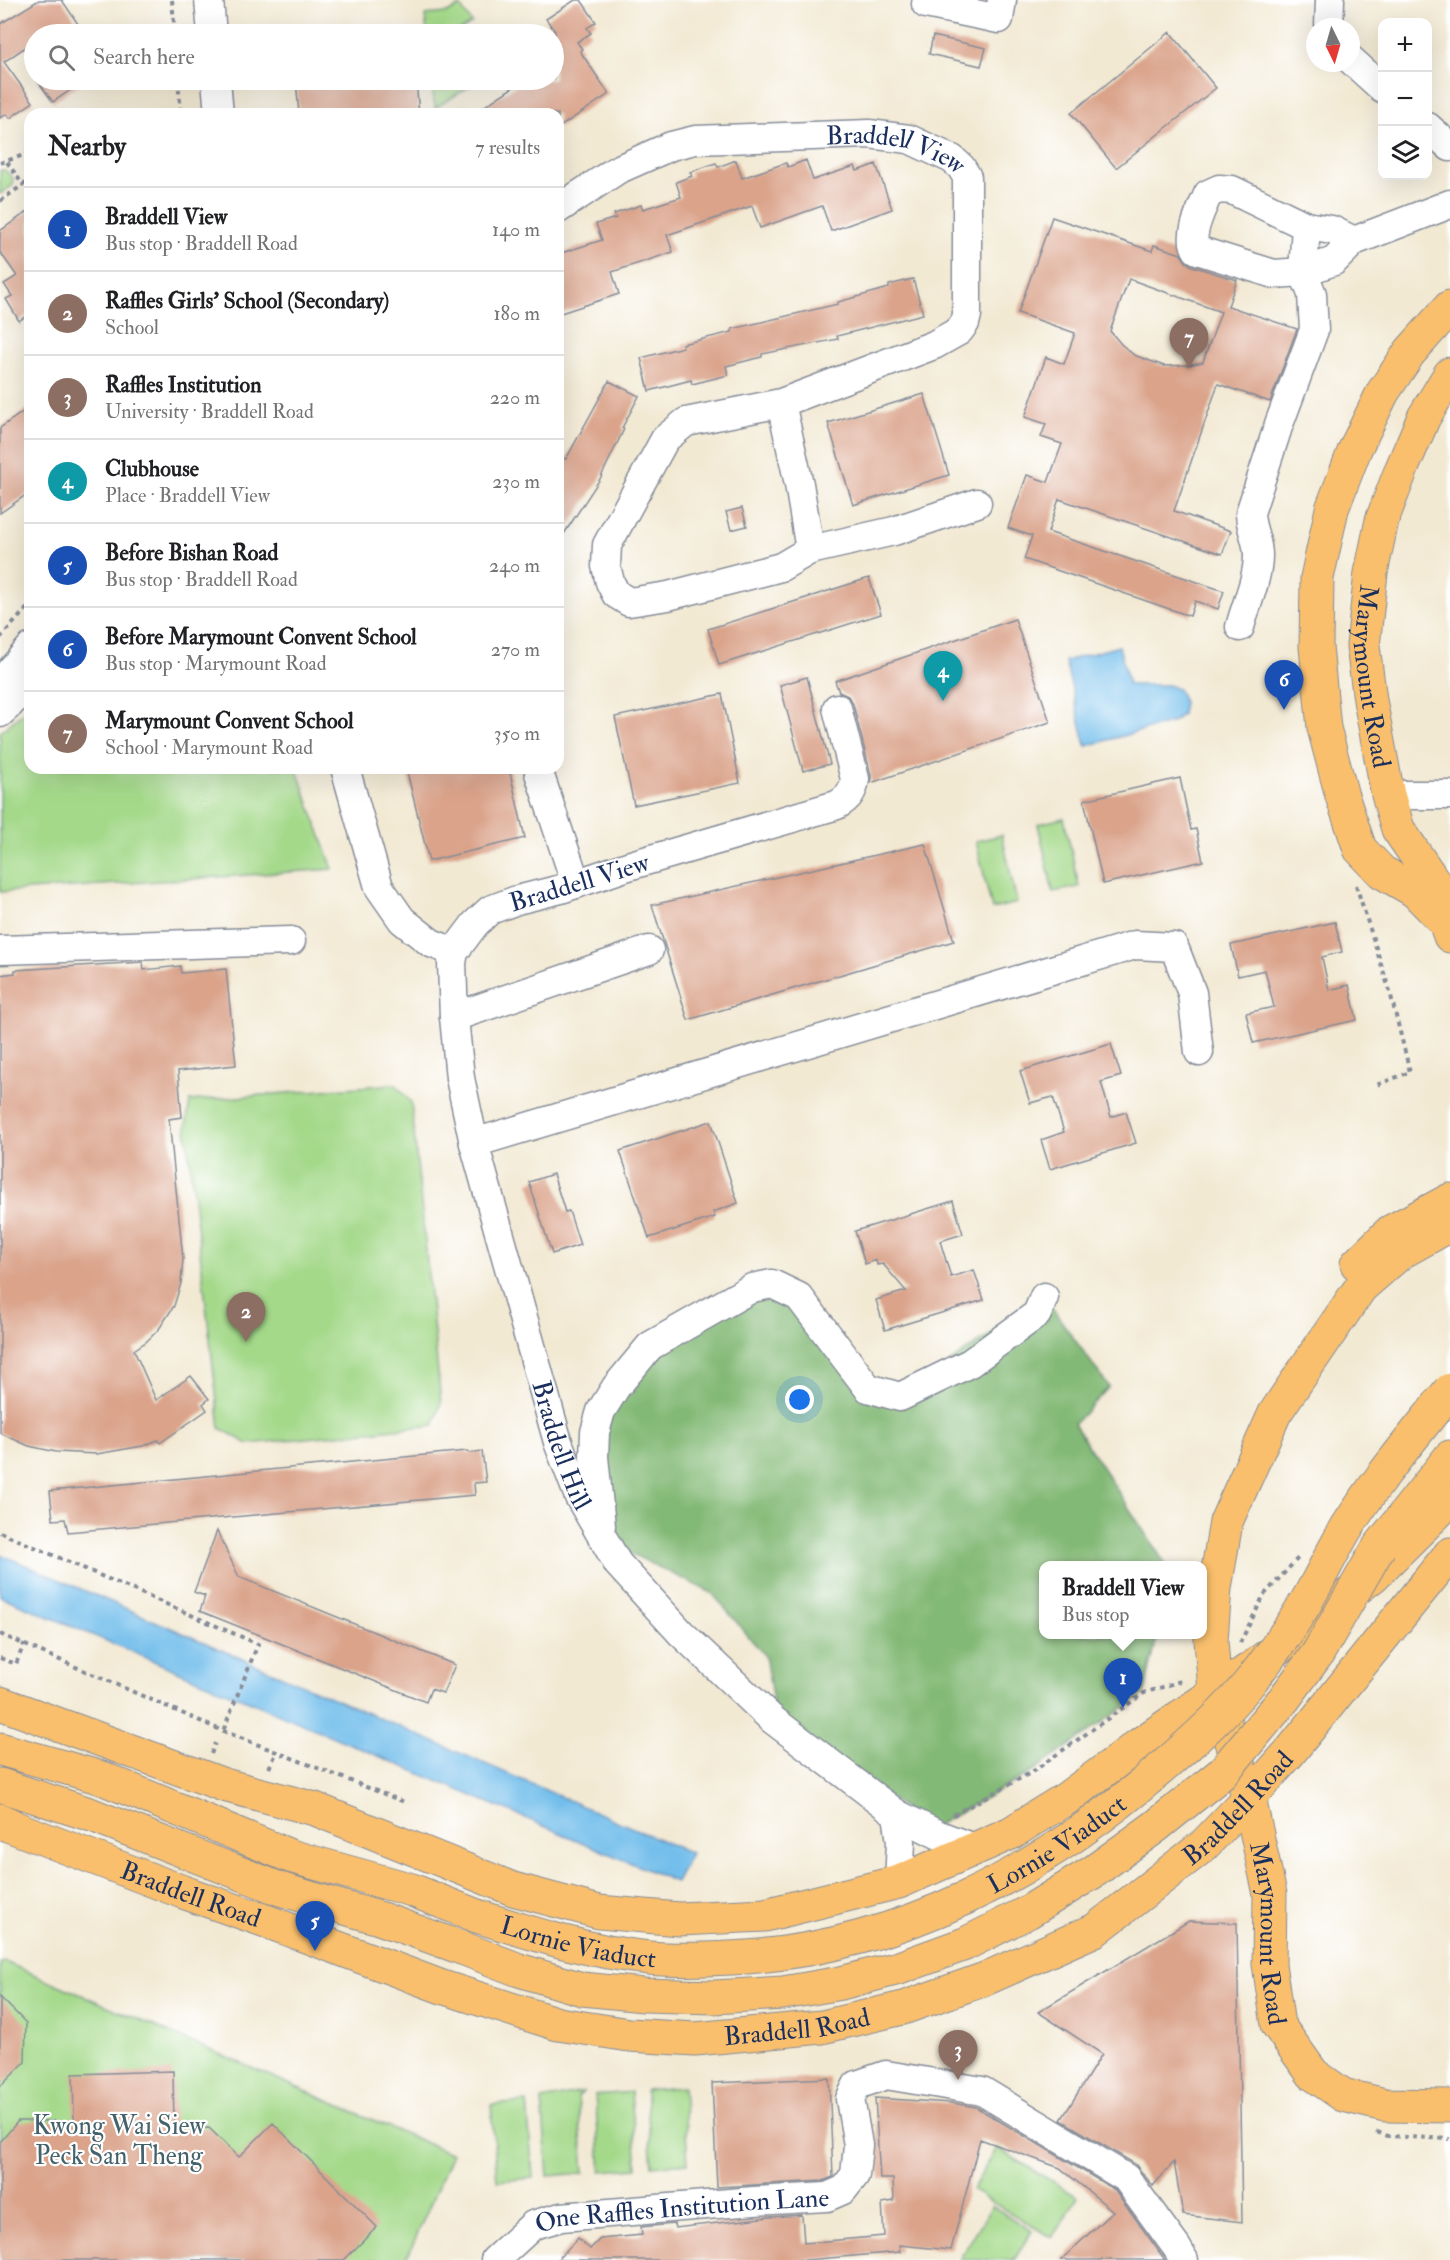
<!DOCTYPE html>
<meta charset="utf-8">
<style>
body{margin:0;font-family:"IM FELL Double Pica",serif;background:#f2f2f2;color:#202124}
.controls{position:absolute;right:18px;top:18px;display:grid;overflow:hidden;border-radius:12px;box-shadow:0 6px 24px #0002}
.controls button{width:54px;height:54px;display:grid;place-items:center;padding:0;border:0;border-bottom:2px solid #e0e0e0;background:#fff;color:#202124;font:30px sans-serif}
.compass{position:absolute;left:1306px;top:18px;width:54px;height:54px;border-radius:50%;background:#fff;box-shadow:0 6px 24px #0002;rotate:175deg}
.you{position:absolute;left:800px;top:1400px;width:21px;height:21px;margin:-15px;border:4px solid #fff;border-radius:50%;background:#1a73e8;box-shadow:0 0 0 9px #1a73e833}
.badge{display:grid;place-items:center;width:39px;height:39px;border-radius:50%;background:#2563eb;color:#fff;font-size:20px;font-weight:700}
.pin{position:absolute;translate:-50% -50px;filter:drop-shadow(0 2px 3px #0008)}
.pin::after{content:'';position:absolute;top:32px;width:21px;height:18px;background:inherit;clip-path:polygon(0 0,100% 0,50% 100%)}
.popup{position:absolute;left:1039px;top:1561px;width:168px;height:78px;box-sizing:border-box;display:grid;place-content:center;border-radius:12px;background:#fff;filter:drop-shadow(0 2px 4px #0005);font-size:20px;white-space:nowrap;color:#757577}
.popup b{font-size:22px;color:#202124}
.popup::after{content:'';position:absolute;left:50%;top:100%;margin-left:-12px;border:12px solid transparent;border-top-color:#fff}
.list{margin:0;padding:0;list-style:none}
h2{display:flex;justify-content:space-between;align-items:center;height:78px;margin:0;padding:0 24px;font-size:26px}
h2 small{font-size:20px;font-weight:400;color:#757577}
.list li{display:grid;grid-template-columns:39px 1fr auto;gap:18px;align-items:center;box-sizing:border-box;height:84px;padding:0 24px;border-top:2px solid #e0e0e0}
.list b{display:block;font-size:22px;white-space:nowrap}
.list p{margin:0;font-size:20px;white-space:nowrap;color:#757577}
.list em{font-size:20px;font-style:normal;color:#757577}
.icon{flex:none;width:33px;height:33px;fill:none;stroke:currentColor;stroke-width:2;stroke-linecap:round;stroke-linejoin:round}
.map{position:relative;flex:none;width:1450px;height:2260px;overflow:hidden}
.search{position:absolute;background:#fff;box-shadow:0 6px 24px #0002;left:24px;top:24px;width:540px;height:66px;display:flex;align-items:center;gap:15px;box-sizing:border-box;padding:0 21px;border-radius:33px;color:#757577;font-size:22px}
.panel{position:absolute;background:#fff;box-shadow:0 6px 24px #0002;left:24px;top:108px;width:540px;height:666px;border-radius:18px}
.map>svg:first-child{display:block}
.green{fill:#a4d98a;stroke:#608474;stroke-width:1.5}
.forest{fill:#83b976;stroke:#4f746a;stroke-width:1.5}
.water{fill:#71bdeb;stroke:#4676a4;stroke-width:1.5}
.building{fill:#daa38a;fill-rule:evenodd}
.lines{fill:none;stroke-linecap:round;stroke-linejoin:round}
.minor-casing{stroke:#868c98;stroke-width:31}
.major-casing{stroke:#868c98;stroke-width:35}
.highway-casing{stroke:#868c98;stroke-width:35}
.path{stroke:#868c98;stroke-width:4;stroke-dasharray:4.5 4.5;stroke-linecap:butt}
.minor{stroke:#fff;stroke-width:28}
.major{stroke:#f9bf6d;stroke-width:33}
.highway{stroke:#f9bf6d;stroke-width:33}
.highway-bridge-casing{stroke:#868c98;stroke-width:35;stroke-linecap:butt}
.highway-bridge{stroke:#f9bf6d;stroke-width:33}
.labels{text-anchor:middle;stroke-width:4.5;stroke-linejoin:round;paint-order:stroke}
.street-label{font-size:26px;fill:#1b2f5e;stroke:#fff}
.park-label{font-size:26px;fill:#44626b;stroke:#fff}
</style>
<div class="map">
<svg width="1450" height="2260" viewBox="0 0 1450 2260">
<rect width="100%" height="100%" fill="#fff"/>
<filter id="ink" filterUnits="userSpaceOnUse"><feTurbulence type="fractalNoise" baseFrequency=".0167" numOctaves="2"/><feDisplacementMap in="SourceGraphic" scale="12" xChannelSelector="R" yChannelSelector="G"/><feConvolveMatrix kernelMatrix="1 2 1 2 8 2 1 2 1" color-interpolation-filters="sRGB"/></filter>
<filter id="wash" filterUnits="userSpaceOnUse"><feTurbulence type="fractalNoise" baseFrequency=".008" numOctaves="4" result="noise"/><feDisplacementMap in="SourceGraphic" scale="24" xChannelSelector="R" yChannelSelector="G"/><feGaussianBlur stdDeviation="1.35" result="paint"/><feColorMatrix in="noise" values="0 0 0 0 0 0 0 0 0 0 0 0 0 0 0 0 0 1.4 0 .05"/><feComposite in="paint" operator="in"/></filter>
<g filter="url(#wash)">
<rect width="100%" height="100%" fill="#f2e9d3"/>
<!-- green -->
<path class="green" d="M460 6 472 23 455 34H427L425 15 447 13Z
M431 80H469L472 85 435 108Z
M0 170H5L13 178V185L0 194Z
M30 707V768H296L333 869 0 892V732Z
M1064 818 1079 887 1053 892 1038 824Z
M1002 835 1017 903 992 909 976 841Z
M395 1084 411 1102 441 1403 434 1425 248 1444 220 1428 186 1128 190 1101Z
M5 1962 452 2154 406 2260H0V1963Z
M683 2087 688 2163 652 2166 646 2090Z
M583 2092 578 2097 584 2173 548 2176 542 2100Z
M631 2092 637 2168 601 2171 595 2095Z
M527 2102 533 2178 497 2181 491 2105Z
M997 2148 1078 2197 1052 2238 972 2190Z
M992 2206 1032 2231 1014 2260H959Z"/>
<!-- forest -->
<path class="forest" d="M772 1284 868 1388 900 1397 1044 1297 1109 1387 1074 1424 1166 1565 1044 1566V1634L1158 1635 1144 1693 1032 1772 932 1828 776 1718 765 1656 712 1593 603 1540 596 1480 616 1387 650 1346Z"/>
<!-- water -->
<path class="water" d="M1119 646 1129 685H1168L1178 689 1184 702 1182 714 1173 722 1086 746 1065 661Z
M0 1554 691 1853 676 1882 0 1596Z"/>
<g id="blocks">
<!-- building -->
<path class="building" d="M39 0H62L78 24 63 34H34V41L4 62 33 102 10 118 7 114 0 118V24Z
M575 0H581L596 22 587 28 591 33 577 42 582 49 580 51 609 94 558 128V114H473L524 80H554L555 31 546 19Z
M1170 32 1216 88 1116 168 1071 113Z
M933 36 986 48 981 66 929 54Z
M37 80H85L53 102Z
M296 80H416L419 114H299Z
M736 160 742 178 786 163 788 167 806 160 813 180 855 166 857 171 876 164 892 209 831 231 822 206 760 228 752 206 667 235 673 252 612 272 619 294 558 314V254L602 240 596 224 616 218 614 214 641 205 643 209 681 197 676 182 692 176 690 172 716 163 718 167Z
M30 210V313L19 321 6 299 12 296 4 284 17 276 0 252V231Z
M1052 217 1152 251 1154 245 1181 254 1186 262 1192 266 1237 280 1228 306 1297 329 1270 402 1218 384 1174 511 1231 531 1222 554 1059 499 1048 532 1224 591 1218 609 1195 601 1190 616 1024 559 1032 536 1008 528 1027 475 1048 482 1062 444 1041 437 1046 424 1025 417 1046 357 1064 364 1075 333 1018 313ZM1129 279 1221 312 1203 362 1189 365 1164 366 1134 355 1121 344 1110 331Z
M913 279 923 314 837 336 838 339 762 354V357L726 366 728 375 692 384 691 380 649 391 641 358 683 347 682 344 732 332V329L838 304V302L889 288V285Z
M609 381 639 396 622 428 624 429 600 479 558 543V466L563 458 566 459Z
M924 394 949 475 853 505 828 423Z
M30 407V492L0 513V428Z
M742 508 747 526 731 530 726 512Z
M869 578 881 614 719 665 708 629Z
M1015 619 1050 722 871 783V775L853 704 848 696 839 692 835 681Z
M807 677 830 764 803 771 780 685Z
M722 694 740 783 634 805 615 717Z
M406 768H509L525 838 429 861Z
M1180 778 1191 830 1196 829 1203 861 1103 884 1084 800Z
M925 844 954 941 688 1020 652 905Z
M1335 922 1342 952 1322 957 1329 990 1349 985 1357 1020 1253 1043 1246 1013 1274 1007 1265 970 1238 976 1231 945Z
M143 962 144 970 180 966 181 973 226 969 236 1065 178 1071 182 1117 169 1119 183 1259 181 1283 174 1306 159 1329 147 1341 134 1350 156 1400 191 1376 209 1399 203 1404 207 1410 160 1443 158 1440 143 1446 97 1454 56 1452 29 1446 0 1433V975L15 973V970Z
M1111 1044 1121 1076 1101 1082 1111 1117 1126 1112 1136 1143 1050 1169 1041 1140 1064 1132 1053 1097 1030 1103 1020 1071Z
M711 1121 738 1203 713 1212 715 1217 649 1238 620 1151Z
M553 1174 565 1212 569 1211 580 1245 552 1254 529 1182Z
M953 1201 963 1234 940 1241 951 1277 974 1270 984 1300 885 1330 876 1300 906 1291 883 1264 877 1265 876 1260 865 1264 855 1231Z
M467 1451 469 1453 482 1451 486 1482 474 1483 475 1495 68 1532 65 1519 53 1520 50 1491Z
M217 1531 239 1577 455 1665 443 1693 431 1689 426 1702 200 1611 205 1596 194 1592Z
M1189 1921 1237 1923 1242 2222 1183 2215 1174 2162 1153 2186 1135 2164 1061 2120 1102 2054 1038 2012Z
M0 1997 26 2023 25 2062 0 2087Z
M173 2071 174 2129 209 2128 239 2157 273 2123 377 2227 344 2260H0V2142L18 2121H74L73 2074Z
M829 2078 833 2177 823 2181 717 2187 712 2083Z
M875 2098 951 2103 976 2107 1115 2190 1165 2260H1061L1113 2211 1060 2168 980 2139 951 2250 899 2245 900 2252 806 2260H557L578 2238 590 2249 600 2239 642 2235 641 2227 674 2224 675 2228 770 2217 802 2215 804 2243 884 2236 882 2203 894 2201 893 2179H880Z"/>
</g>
</g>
<g filter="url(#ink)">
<use href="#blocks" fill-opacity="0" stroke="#868c98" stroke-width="1.5"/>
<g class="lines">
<defs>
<g id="minor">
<path d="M209 0 212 34"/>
<path d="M926 4 999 19 1002 0"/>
<path d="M1329 27 1330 0"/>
<path d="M1351 60 1382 88"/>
<path d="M216 80 219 114"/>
<path d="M1428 127 1450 147"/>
<path id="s1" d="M558 209 617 170 671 146 695 140 869 134 909 139 952 159 961 167 967 177V315L965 323 959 331 934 345 781 403 686 422 665 439 607 545 606 566 610 582 616 594 629 602 668 596 781 567 810 550 799 484 781 403"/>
<path d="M1354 241 1332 230 1306 226 1232 190 1219 189 1208 194C1202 209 1187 236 1197 250L1274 274 1303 272 1334 261 1354 241 1450 204"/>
<path d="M810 550 894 531 977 503"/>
<path d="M1240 627C1246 604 1258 579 1258 555 1258 540 1250 528 1250 513L1279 424 1314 330 1312 294 1303 272 1306 226"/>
<path d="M0 683 30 648"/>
<path id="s2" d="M837 708 855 779C853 792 849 798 837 805L628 866 561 889 517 900 490 910 475 924 454 952 452 963 454 1017 460 1078 474 1143 558 1442 579 1497 618 1564 681 1633 773 1720 897 1814 939 1835 976 1849"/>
<path d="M0 713 10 704 30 678"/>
<path d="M345 768 379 887 402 920 431 943 454 952"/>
<path d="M539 773 576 884"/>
<path d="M1388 795H1450"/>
<path d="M0 950 291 941"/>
<path d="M454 1017 649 950"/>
<path d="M474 1143 1135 945 1174 947 1192 993 1199 1052"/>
<path d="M601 1526 594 1457 595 1432 601 1411 616 1387 650 1346 752 1288 772 1284 799 1297 868 1388 900 1397 970 1363 1037 1314 1044 1297"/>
<path d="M897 1814 901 1842 899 1882"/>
<path id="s3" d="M495 2260 533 2225 561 2217 754 2201 827 2197 843 2190 855 2175 858 2145 850 2099 857 2085 886 2075 982 2091 1126 2178 1177 2248 1184 2260"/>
</g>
<g id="major">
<path d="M1450 307 1410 352 1383 392 1355 449 1332 509 1317 578 1316 647 1324 728 1342 796 1360 849 1382 872 1415 891 1445 922 1450 936"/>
<path id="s4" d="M1450 374 1424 417 1402 468 1382 520 1371 573 1363 646 1370 700 1388 795 1398 829 1450 905"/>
<path id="s5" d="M1450 1225 1400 1253 1361 1287 1275 1413 1226 1522 1215 1588 1211 1640 1215 1692 1249 1798 1270 1894 1269 1964 1278 2025 1313 2074 1343 2095 1385 2105 1450 2106"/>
<path d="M1357 1264 1390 1232 1450 1200"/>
<path d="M0 1703 224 1785 315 1809 513 1889 599 1912 679 1919 765 1915 899 1882 1011 1833 1067 1798 1140 1744 1257 1664 1373 1576 1450 1500"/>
<path id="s6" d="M0 1822 183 1892 266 1921 442 1987 558 2024 629 2035 695 2039 822 2027 903 2008 985 1979 1095 1930 1203 1846 1249 1798 1290 1752 1450 1554"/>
</g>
<path id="highway" d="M1379 1547 1450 1457
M0 1749 102 1778 290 1856 412 1890 477 1916
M0 1785 92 1815 280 1889 379 1918 462 1948
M0 1820 11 1825"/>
</defs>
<!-- minor casing -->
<use href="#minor" class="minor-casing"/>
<!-- major casing -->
<use href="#major" class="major-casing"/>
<!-- highway casing -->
<use href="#highway" class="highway-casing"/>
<!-- path -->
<path class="path" d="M172 0 175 34
M178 80 181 114
M7 162 23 185
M0 163 30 153
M0 201 30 180
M0 638 30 605
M1356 885 1390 992 1410 1072 1374 1086
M0 1532 258 1644 223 1731
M0 1634 223 1731 407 1803
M1240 1643 1264 1595 1298 1558
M0 1658 16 1664 24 1644
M211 1754 215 1743
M269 1768 277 1752
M953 1815 1032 1772 1144 1693 1184 1680
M1377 2132 1388 2136 1450 2139"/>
<!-- minor -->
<use href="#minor" class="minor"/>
<!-- major -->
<use href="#major" class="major"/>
<!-- highway -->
<use href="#highway" class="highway"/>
<defs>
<g id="highway-bridge">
<path id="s7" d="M477 1916C533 1934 590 1952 649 1958 681 1961 715 1959 747 1957 902 1945 1041 1872 1158 1771 1190 1744 1223 1715 1250 1682 1269 1658 1287 1633 1303 1607 1319 1581 1331 1553 1347 1527 1378 1478 1415 1435 1450 1390"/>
<path d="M462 1948 519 1970 582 1989 644 1995 714 1997 783 1993 841 1983 899 1968 965 1944 1028 1912 1093 1872 1155 1827 1221 1774 1284 1699 1318 1653 1379 1547"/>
</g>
</defs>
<!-- highway-bridge casing -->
<use href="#highway-bridge" class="highway-bridge-casing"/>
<!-- highway-bridge -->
<use href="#highway-bridge" class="highway-bridge"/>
</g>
</g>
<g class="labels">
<!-- street labels -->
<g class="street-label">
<text dy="9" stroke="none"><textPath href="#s1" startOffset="358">Braddell View</textPath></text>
<text dy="9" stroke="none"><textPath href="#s4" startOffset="320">Marymount Road</textPath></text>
<text transform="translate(579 882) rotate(-17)" y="9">Braddell View</text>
<text dy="9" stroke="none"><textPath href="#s2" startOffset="1032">Braddell Hill</textPath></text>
<text dy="9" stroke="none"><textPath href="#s6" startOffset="1338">Braddell Road</textPath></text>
<text dy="9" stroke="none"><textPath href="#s7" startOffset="609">Lornie Viaduct</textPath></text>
<text dy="9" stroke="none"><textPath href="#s6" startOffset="204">Braddell Road</textPath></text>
<text dy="9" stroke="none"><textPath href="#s5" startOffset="801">Marymount Road</textPath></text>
<text dy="9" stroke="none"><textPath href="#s7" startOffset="105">Lornie Viaduct</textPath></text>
<text dy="9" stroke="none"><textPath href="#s6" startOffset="834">Braddell Road</textPath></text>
<text dy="9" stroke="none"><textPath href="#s3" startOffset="202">One Raffles Institution Lane</textPath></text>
</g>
<!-- park labels -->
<g class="park-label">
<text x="119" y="2134">Kwong Wai Siew<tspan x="119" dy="30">Peck San Theng</tspan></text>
</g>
</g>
</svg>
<div class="controls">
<button>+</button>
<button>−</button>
<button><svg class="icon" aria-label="layers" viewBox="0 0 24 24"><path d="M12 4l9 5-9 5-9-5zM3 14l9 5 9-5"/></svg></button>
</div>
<svg class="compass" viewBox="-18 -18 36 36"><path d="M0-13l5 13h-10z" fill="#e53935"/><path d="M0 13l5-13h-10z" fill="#757577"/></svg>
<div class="you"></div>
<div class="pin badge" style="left:1123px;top:1708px;background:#1a4fb4">1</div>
<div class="popup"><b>Braddell View</b>Bus stop</div>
<div class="pin badge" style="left:246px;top:1342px;background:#8d6e63">2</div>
<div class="pin badge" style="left:958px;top:2080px;background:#8d6e63">3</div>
<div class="pin badge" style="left:943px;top:701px;background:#0f9aa8">4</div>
<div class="pin badge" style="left:315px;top:1951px;background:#1a4fb4">5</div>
<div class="pin badge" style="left:1284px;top:710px;background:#1a4fb4">6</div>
<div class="pin badge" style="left:1189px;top:368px;background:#8d6e63">7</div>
<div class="search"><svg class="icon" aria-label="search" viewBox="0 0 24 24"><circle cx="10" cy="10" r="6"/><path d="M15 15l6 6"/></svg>Search here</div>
<section class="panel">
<h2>Nearby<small>7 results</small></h2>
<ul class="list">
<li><span class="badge" style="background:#1a4fb4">1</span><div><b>Braddell View</b><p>Bus stop · Braddell Road</p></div><em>140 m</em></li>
<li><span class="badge" style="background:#8d6e63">2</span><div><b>Raffles Girls' School (Secondary)</b><p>School</p></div><em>180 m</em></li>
<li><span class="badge" style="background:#8d6e63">3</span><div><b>Raffles Institution</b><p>University · Braddell Road</p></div><em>220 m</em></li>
<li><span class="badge" style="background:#0f9aa8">4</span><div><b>Clubhouse</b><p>Place · Braddell View</p></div><em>230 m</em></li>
<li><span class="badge" style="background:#1a4fb4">5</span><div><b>Before Bishan Road</b><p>Bus stop · Braddell Road</p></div><em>240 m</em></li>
<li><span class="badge" style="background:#1a4fb4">6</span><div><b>Before Marymount Convent School</b><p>Bus stop · Marymount Road</p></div><em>270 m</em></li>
<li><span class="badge" style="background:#8d6e63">7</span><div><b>Marymount Convent School</b><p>School · Marymount Road</p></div><em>350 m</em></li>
</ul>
</section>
</div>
